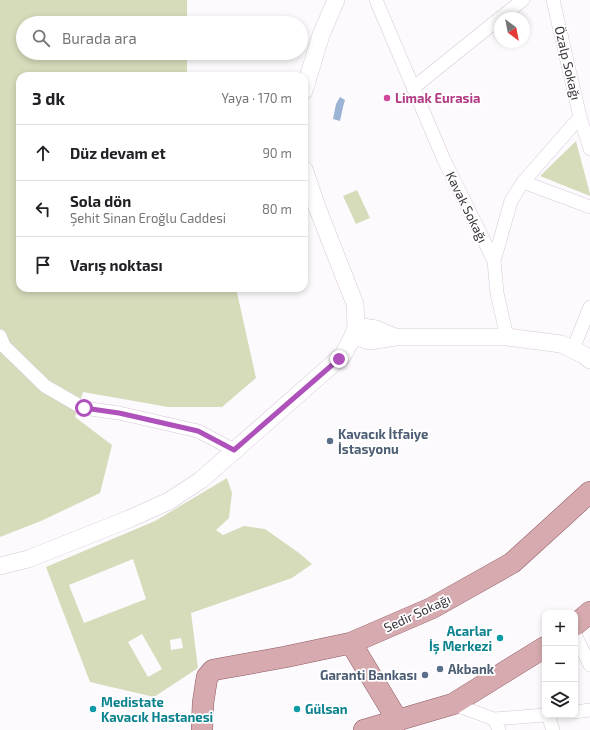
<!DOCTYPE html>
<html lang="tr">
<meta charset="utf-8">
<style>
body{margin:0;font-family:"Exo 2",sans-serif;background:#f2f2f2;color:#202124}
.controls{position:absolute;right:12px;bottom:12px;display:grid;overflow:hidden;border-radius:8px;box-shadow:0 2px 6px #0003}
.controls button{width:36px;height:36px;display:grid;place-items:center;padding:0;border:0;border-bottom:1px solid #e0e0e0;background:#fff;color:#202124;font:20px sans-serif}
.compass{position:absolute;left:494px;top:12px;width:36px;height:36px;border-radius:50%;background:#fff;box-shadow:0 2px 6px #0003;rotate:148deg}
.stop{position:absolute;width:12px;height:12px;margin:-9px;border:3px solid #af51bb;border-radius:50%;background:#fff}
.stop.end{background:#af51bb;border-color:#fff;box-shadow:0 1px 4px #0008}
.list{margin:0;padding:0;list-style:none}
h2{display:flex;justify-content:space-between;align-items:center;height:52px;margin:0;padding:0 16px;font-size:17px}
h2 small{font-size:13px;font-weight:400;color:#757577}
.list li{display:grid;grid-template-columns:26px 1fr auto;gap:12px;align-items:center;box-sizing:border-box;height:56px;padding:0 16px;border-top:1px solid #e0e0e0}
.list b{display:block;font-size:15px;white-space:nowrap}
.list p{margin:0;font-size:13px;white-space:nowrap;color:#757577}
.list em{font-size:13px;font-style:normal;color:#757577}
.icon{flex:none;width:22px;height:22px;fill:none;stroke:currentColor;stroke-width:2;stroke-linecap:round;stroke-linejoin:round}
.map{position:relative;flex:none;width:590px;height:730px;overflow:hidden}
.search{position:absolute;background:#fff;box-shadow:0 2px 6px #0003;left:16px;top:16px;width:292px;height:44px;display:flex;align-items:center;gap:10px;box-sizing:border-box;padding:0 14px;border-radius:22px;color:#757577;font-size:15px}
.panel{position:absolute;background:#fff;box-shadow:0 2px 6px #0003;left:16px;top:72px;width:292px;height:220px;border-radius:12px}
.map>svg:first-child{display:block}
.green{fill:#d6dbba;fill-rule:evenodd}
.water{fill:#9bb4d3}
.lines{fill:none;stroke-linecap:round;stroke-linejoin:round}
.minor-casing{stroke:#d7c7d9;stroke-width:14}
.tertiary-casing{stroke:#d7c7d9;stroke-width:18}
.primary-casing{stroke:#8e5c64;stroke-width:22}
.minor{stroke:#fff;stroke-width:13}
.tertiary{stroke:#fff;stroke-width:17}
.primary{stroke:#d6aaaf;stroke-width:21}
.route{stroke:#af51bb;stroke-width:5}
.hotel-dot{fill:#d1479c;stroke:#fff;stroke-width:1.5}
.service-dot{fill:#5c6f8a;stroke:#fff;stroke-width:1.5}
.culture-dot{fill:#0f9aa8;stroke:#fff;stroke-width:1.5}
.labels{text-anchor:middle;stroke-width:3.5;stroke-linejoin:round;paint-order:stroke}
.street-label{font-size:13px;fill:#39333a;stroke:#fff}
.hotel-label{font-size:13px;font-weight:bold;fill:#b23c85;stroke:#fff;text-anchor:start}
.service-label{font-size:13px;font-weight:bold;fill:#4e5e75;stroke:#fff;text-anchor:start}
.culture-label{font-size:13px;font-weight:bold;fill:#0d838f;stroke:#fff;text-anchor:start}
</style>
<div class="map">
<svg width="590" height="730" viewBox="0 0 590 730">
<rect width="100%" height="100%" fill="#fdfafe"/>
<!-- green -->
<path class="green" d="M0 0H187V23H23V53H187V76H20V288H236L256 378 222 407H168L83 392 75 417 112 445 100 493 41 521 0 537Z
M576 141 590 194V196L540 176Z
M357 190 370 218 356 224 343 196Z
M227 478 232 493 229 518 216 530 223 535 244 526 265 529 299 553 312 564 292 578 191 613 198 668 154 697 90 682 46 567 155 521ZM133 559 146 599 84 623 69 585ZM142 634 162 669 148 677 128 642ZM181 638 183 648 171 650 170 640Z"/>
<!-- water -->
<path class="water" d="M340 97 345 100 343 107 340 121 333 119 336 104Z"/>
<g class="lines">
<defs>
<path id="minor" d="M376 0 444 160 494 261 497 293 507 337
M553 0 580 117 590 149
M500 18 523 0
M413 88 500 18
M523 182 590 207
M494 261 511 201 523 182 580 117
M0 336 4 346 45 386 83 408 119 413 198 431 234 450
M573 349 590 307
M575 635 590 665
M453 704 494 719 545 715
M575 712 590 710
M548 715 553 730
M494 719 499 730"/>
<path id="tertiary" d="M304 91 321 35 336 0
M356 326 376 329 395 337
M353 336 370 341 395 337H507L561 344 584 355 590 360
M0 566 28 559 129 519 169 501 201 480 343 355 353 336 356 326 355 304 317 207 304 169"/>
<path id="primary" d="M575 625 590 612
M351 643 398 721
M202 730 203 703 207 677 213 670 285 657 351 643 432 608 512 563 590 492
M364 730 453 704 545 647"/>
</defs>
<!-- minor casing -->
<use href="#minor" class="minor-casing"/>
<!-- tertiary casing -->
<use href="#tertiary" class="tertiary-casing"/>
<!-- primary casing -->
<use href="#primary" class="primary-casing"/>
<!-- minor -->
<use href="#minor" class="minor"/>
<!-- tertiary -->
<use href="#tertiary" class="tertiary"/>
<!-- primary -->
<use href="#primary" class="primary"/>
</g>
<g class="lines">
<!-- route -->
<path class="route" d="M84 408 119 413 198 431 234 450 339 359"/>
</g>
<!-- markers -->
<circle class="hotel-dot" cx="387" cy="98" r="4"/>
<g class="service-dot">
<circle cx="330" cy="441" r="4"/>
<circle cx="440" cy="669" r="4"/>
<circle cx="425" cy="675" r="4"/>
</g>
<g class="culture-dot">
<circle cx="500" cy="638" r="4"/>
<circle cx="93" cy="709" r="4"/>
<circle cx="297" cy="709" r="4"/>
</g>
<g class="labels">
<!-- street labels -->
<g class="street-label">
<text transform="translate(568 63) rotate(77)" y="5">Özalp Sokağı</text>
<text transform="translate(467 207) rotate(64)" y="5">Kavak Sokağı</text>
<text transform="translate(417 613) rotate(-25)" y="5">Sedir Sokağı</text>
</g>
<!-- hotel labels -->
<g class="hotel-label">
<text x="395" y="103">Limak Eurasia</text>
</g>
<!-- service labels -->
<g class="service-label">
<text x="338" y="439">Kavacık İtfaiye<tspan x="338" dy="15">İstasyonu</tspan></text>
<text x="448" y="674">Akbank</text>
<text x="417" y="680" text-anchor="end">Garanti Bankası</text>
</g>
<!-- culture labels -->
<g class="culture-label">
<text x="492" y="636" text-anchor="end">Acarlar<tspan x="492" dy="15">İş Merkezi</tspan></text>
<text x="101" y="707">Medistate<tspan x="101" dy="15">Kavacık Hastanesi</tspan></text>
<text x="305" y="714">Gülsan</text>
</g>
</g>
</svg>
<div class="controls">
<button>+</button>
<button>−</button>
<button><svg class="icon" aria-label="layers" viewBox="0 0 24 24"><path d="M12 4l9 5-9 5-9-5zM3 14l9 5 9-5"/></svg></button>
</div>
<svg class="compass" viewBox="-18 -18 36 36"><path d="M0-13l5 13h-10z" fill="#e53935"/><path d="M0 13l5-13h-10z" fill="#757577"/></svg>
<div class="stop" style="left:84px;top:408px"></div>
<div class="stop end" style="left:339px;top:359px"></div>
<div class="search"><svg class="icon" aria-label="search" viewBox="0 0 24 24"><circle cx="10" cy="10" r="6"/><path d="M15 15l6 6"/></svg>Burada ara</div>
<section class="panel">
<h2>3 dk<small>Yaya · 170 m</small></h2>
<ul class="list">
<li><svg class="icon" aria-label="ahead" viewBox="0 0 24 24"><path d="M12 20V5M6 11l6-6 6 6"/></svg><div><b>Düz devam et</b></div><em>90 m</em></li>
<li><svg class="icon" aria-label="left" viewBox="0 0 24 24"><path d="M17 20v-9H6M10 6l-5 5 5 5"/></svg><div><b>Sola dön</b><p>Şehit Sinan Eroğlu Caddesi</p></div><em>80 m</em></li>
<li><svg class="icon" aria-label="arrive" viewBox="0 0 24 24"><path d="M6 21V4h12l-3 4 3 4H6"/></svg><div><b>Varış noktası</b></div></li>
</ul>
</section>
</div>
